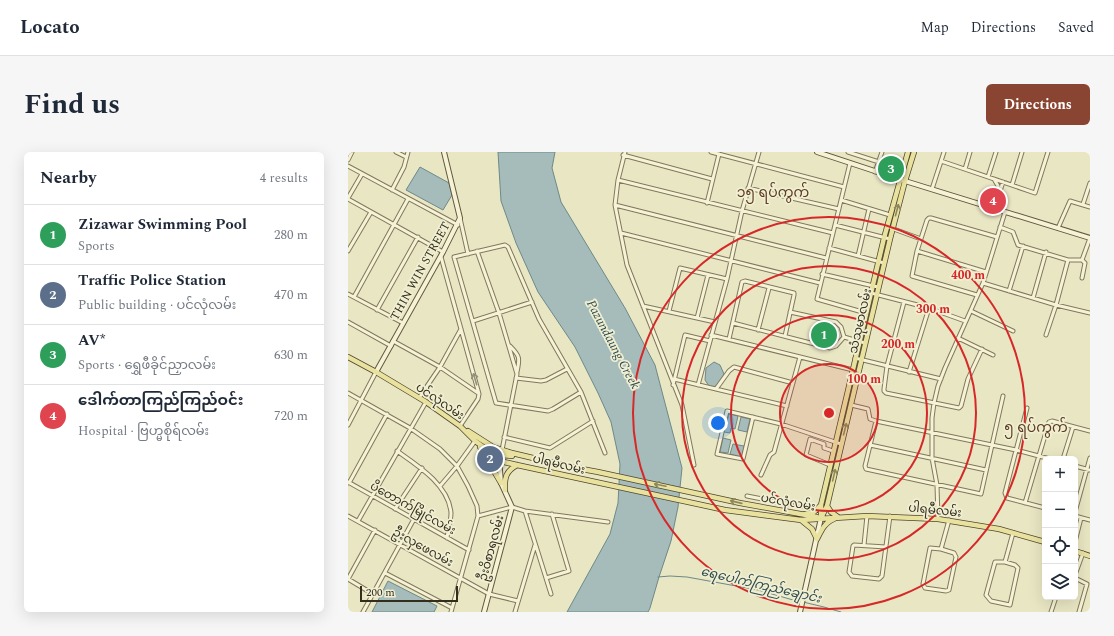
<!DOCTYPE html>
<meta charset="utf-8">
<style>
body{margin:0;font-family:Spectral,"Noto Sans Myanmar",serif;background:#f6f6f7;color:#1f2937}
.controls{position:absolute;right:12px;bottom:12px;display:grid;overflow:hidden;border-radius:6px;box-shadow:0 4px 16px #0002}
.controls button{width:36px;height:36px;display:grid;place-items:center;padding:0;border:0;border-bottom:1px solid #e0e1e3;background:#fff;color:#1f2937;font:20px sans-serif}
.scale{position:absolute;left:12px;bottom:10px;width:98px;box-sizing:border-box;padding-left:4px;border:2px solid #332d1e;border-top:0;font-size:11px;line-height:14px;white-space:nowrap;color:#332d1e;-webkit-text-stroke:3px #f1efd2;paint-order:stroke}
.you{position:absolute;left:370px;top:271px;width:14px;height:14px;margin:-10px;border:3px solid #fff;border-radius:50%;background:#1a73e8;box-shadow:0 0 0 6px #1a73e833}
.badge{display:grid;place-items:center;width:26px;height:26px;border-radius:50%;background:#8a4532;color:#fff;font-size:13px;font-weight:700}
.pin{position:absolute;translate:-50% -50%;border:2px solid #fff;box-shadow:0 1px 4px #0006}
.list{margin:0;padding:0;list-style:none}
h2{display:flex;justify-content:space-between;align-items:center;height:52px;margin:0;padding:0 16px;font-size:17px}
h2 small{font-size:13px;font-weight:400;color:#747a83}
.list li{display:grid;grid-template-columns:26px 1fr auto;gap:12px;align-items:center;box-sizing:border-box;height:60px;padding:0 16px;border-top:1px solid #e0e1e3}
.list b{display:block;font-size:15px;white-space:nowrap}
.list p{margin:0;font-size:13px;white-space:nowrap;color:#747a83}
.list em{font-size:13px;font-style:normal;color:#747a83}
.icon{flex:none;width:22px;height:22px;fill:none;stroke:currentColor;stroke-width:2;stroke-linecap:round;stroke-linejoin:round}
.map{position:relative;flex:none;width:742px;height:460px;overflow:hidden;border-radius:6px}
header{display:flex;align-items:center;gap:24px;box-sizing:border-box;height:56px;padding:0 20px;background:#fff;border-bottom:1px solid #e0e1e3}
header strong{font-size:19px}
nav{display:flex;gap:22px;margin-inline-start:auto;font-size:14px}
.intro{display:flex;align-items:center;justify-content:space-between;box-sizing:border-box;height:96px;padding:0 24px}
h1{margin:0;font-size:28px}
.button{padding:10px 18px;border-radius:6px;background:#8a4532;color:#fff;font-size:14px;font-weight:700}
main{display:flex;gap:24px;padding:0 24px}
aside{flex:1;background:#fff;border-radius:6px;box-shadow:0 4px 16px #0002}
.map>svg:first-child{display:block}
.water{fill:#a5bcbb;stroke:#6d8989}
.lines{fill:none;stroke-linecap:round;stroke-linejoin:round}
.stream{stroke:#6d8989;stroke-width:1}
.street-casing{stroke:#81785c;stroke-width:5}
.secondary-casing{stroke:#63593f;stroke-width:6}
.primary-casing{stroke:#504630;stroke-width:6}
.street{stroke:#f5f2d6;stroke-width:3}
.secondary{stroke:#f5f2d6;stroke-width:4}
.primary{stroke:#e9e29f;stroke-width:4.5}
.oneway{stroke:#8e885e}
.oneway2{stroke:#94907a}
.ring{fill:none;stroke:#d62828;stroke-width:2}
.labels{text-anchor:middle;stroke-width:3.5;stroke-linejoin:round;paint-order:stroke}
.street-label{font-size:12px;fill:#332d1e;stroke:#f1efd2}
.water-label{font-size:13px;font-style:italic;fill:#2f4c51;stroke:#f1efd2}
.quarter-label{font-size:14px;fill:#5b3b22;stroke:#f1efd2}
.centre{fill:#d62828;stroke:#f1efd2;stroke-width:2}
.ring-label{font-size:12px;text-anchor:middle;font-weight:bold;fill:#d62828;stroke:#f1efd2;stroke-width:3.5;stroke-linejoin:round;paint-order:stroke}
</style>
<header>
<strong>Locato</strong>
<nav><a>Map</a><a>Directions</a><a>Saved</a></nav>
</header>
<div class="intro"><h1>Find us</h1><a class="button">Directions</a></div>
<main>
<aside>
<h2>Nearby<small>4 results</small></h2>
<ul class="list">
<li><span class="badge" style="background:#2e9e5b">1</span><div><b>Zizawar Swimming Pool</b><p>Sports</p></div><em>280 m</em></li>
<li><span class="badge" style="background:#5c6f8a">2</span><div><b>Traffic Police Station</b><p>Public building · ပင်လုံလမ်း</p></div><em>470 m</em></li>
<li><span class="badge" style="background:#2e9e5b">3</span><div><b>AV*</b><p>Sports · ရွှေဖီခိုင်ညှာလမ်း</p></div><em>630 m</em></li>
<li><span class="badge" style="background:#e0444e">4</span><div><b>ဒေါက်တာကြည်ကြည်ဝင်း</b><p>Hospital · ဗြဟ္မစိုရ်လမ်း</p></div><em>720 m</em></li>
</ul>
</aside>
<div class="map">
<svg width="742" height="460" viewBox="0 0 742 460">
<rect width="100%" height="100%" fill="#e9e6c3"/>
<!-- water -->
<path class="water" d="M150 0H207L204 16 213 50 277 156 307 213 334 316 330 355 323 389 311 425 302 456 300 460H219L262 382 270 351 272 312 263 270 250 241 227 195 190 140 168 91 153 49Z
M72 15 101 31 104 43 95 58 58 38Z
M366 210 372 213 376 222 372 231 365 236 361 234 357 228 358 216Z
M381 262 390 264 387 277 383 276 382 281 376 280Z
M393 265 402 267 399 280 390 278Z
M375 286 383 288 380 301 372 300Z
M385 292 396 294 394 305 382 302Z
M40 429 89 454 86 460H24Z"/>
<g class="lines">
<!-- stream -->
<path class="stream" d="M310 425 322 424 339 425 410 438 452 450
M455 450 476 455 493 460"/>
<defs>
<path id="street" d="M48 0 58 5
M277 0 270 28 267 53 279 113 334 253 346 313
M363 0 496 35
M500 0 531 10
M275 3 364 27
M0 8 4 0
M593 9 687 41 700 0
M502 11 469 147 518 161
M0 14 110 73
M617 17 622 0
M527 20 534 0
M640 25 648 0
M646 27 650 34 651 40
M270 28 485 81
M664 33 674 0
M400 36 491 57
M584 37 596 0
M44 38 56 15 60 0
M0 46 14 22
M0 47 95 100
M493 48 542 63
M359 51 371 2
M735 52 742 31
M267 53 478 106
M646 57 655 30
M112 66 120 102
M487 73 542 87
M652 75 665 80 670 93 720 108H734L742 86
M543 76 573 87
M710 76 722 49 742 55
M273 81 472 131
M481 96 536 111
M0 99 23 60
M129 99 151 161 169 222 154 298
M569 99 638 120
M510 104 521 57
M93 105 131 242 130 247 112 274
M734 108 737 111 734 126
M474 122 530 135
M635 131 708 153 742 161
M661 139 675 94
M523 141 581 156 617 169
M0 142 55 171
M629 143 564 124 569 99 579 68 581 66H583L649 85
M6 145 60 47
M685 146 698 100
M556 150 539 214 536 237V239L538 241 611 256 613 254 620 227 634 197
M295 154 367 170
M29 158 70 85
M321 159 332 116 379 127
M623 159 665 179
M349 166 360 123
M125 169 184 150
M0 170 43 194
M385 171 482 196 488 194 496 185 493 175 488 170 442 160
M410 178 421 136
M363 183 505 218
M698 183 708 153 720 108
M496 185 517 191
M610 186 645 203
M381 187 394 130 397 129 446 141V143L437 184
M45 189 92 215 130 241
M162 194C172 204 172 206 169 220
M507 206 593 227
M561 220 581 156
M168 226 193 229 198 228 219 217
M326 227 439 254
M325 233 337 183 362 189
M350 233 379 127 394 59 411 0
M368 237 381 219 386 215 445 231
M233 240 205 257 200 259 148 251 106 105 157 93 160 95 191 167 233 240 257 301
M0 241 62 276 92 297 109 314 120 334 129 354 130 364 103 460
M71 246 92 215 113 177
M503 253 520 257 522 267 528 269 668 298 702 307
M679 256 657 341 659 346 697 356
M405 265 395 307 369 302 379 259 433 272 493 292
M528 269 517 314 518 317 633 342 655 244
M0 273 28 220
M156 285 202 296 245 269
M522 293 638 318
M49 299C69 313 101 333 103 361 103 369 100 378 99 386
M715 307 725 275
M482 313 458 303 462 287 476 292V296L485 299
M727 314 742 318
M413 323 422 303 426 300 452 205
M0 330 121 398
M1 331 39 262
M92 334 109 314 127 289
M399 344 444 353 463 355
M677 351 701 270 704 269 742 279
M47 357 74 316
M177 359 203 442
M727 360 742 306
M0 364 141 442 170 449
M130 364 164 355 177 359 260 370
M727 364 742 368
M590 367 589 333 584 306V266L586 251 590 234 597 216 635 131 657 60
M10 369 78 250
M727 390 733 366
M516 393 519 364
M538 395 506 393 505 394 501 420 504 424 531 427 534 424 542 364
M582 396 593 397 606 401 608 405 601 438 598 439 577 436 575 432Z
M593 397 601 368
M647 410H657L667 413 670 416 662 453 643 449 638 443Z
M657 410 665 381
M37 421 104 456
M727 423 735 401
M198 426 221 419 204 362
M727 426 739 432 731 460
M0 427 27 378
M0 427 25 442
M15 460 66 367
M167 460 187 393
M703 460 708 445"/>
<path id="secondary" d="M469 0 557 29 742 86
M28 220 95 100 112 66 96 0
M136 460 164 355 153 331 151 306
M452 460 473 366"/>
<path id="primary" d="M0 205 28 220 78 250 112 274 127 289 151 306 156 310 169 313 377 358 453 368 519 364 590 367 651 377 697 390
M120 279 145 295 164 301 223 315 250 320 392 351 469 365
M132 295 153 331
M151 306 153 303 164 304
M157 338C156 326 158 319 169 313
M479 354 483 360 490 365
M457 362 466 360 473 353
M473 364V353L536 86 560 0
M473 366 479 354 542 87 557 29 566 0
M453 368 464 377 469 387
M469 387C473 379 477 370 486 367
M727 399 742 404"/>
</defs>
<!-- street casing -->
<use href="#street" class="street-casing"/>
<!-- secondary casing -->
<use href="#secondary" class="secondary-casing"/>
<!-- primary casing -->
<use href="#primary" class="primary-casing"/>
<!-- street -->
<use href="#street" class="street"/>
<!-- secondary -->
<use href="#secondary" class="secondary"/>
<!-- primary -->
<use href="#primary" class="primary"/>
</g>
<!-- one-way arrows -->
<defs><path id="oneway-shaft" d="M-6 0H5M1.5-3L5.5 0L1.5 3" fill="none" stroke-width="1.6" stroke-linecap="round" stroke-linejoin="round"/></defs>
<g class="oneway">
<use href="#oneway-shaft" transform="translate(549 58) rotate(-75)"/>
<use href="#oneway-shaft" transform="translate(497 277) rotate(-76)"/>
<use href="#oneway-shaft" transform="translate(486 323) rotate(-77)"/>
<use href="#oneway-shaft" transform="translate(312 333) rotate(-168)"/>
<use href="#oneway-shaft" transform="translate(388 350) rotate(-167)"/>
</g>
<use class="oneway2" href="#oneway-shaft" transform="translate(127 227) rotate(-106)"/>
<!-- distance rings -->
<circle cx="481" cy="261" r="49" fill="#d62828" fill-opacity=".12"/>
<g class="ring">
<circle cx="481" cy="261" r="49"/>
<circle cx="481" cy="261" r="98"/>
<circle cx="481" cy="261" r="147"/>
<circle cx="481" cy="261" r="196"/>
</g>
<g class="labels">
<!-- street labels -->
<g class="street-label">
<text transform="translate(72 119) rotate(-61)" y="4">THIN WIN STREET</text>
<text transform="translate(512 169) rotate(-77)" y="4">သံသုမာလမ်း</text>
<text transform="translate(92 249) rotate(34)" y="4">ပင်လုံလမ်း</text>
<text transform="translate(211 312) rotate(13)" y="4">ပါရမီလမ်း</text>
<text transform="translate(440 350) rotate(10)" y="4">ပင်လုံလမ်း</text>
<text transform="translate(65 356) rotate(29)" y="4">ပိတောက်မြိုင်လမ်း</text>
<text transform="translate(587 358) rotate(6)" y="4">ပါရမီလမ်း</text>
<text transform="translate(75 395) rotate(29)" y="4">ဦးလှဖေလမ်း</text>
<text transform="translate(143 396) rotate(-75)" y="4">ဦးဝိစာရလမ်း</text>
</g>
<!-- water labels -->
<g class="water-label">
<text transform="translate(266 192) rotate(62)" y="5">Pazundaung Creek</text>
<text transform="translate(413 432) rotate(13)" y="5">ရေပေါက်ကြည်ချောင်း</text>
</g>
<!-- quarter labels -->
<g class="quarter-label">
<text x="425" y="45">၁၅ ရပ်ကွက်</text>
<text x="688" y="280">၅ ရပ်ကွက်</text>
</g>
</g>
<circle cx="481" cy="261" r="6" class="centre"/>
<g class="ring-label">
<text x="620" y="127">400 m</text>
<text x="585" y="161">300 m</text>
<text x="550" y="196">200 m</text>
<text x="516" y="231">100 m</text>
</g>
</svg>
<div class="controls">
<button>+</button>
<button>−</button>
<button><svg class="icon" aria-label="locate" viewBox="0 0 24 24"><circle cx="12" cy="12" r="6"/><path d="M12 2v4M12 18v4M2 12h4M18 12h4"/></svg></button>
<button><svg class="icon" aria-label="layers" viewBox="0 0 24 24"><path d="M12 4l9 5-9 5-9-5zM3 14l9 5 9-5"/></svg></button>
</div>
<div class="scale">200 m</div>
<div class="you"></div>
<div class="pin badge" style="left:476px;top:183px;background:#2e9e5b">1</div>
<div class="pin badge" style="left:142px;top:307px;background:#5c6f8a">2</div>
<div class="pin badge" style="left:543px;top:17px;background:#2e9e5b">3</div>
<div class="pin badge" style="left:645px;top:49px;background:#e0444e">4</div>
</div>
</main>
